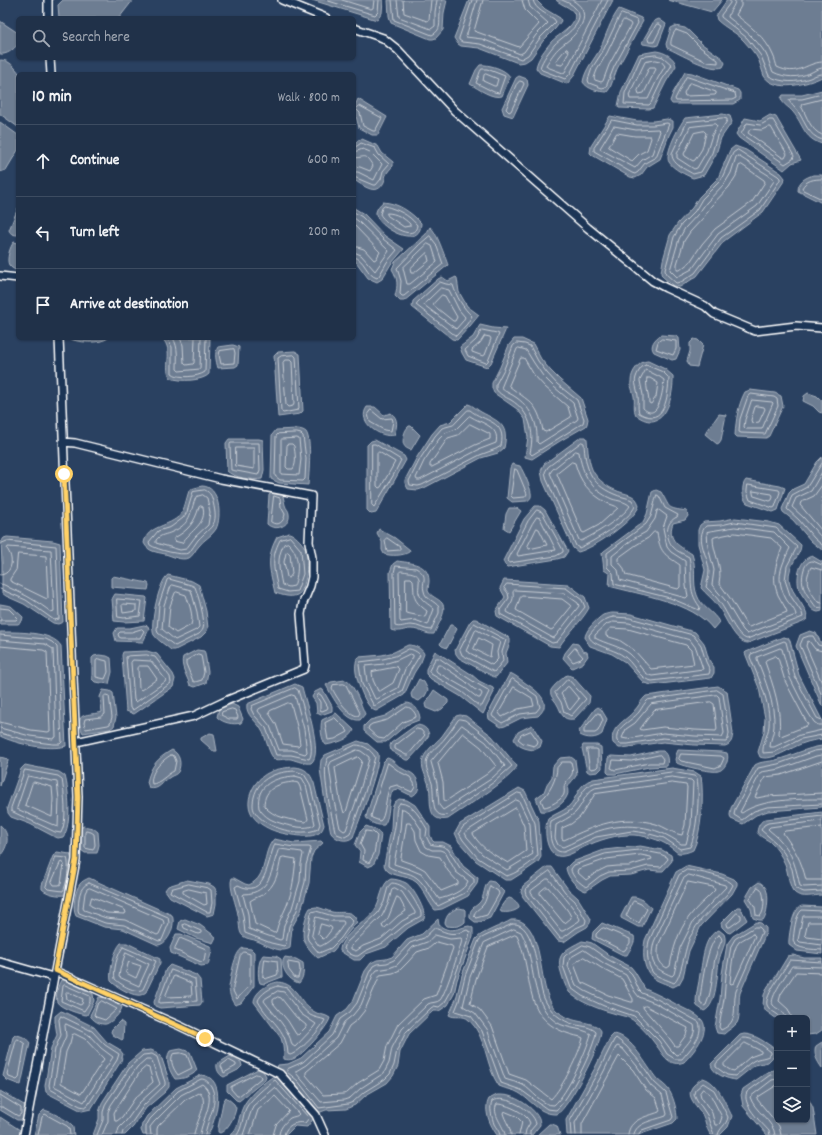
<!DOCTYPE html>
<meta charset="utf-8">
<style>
body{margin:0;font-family:Dekko,sans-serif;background:#2d3d53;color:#f1f3f6}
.controls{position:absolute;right:12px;bottom:12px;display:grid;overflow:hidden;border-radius:6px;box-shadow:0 1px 3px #0004}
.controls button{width:36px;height:36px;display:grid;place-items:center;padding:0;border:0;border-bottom:1px solid #3d4c61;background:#203149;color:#f1f3f6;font:20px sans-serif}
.stop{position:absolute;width:12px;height:12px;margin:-9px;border:3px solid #ffd166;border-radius:50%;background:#fff}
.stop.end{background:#ffd166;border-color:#fff;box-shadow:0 1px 4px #0008}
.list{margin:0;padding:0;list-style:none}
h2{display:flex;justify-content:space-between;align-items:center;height:52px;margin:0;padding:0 16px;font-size:17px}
h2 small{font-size:13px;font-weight:400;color:#a2a9b4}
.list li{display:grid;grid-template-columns:26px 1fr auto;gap:12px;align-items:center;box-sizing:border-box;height:72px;padding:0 16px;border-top:1px solid #3d4c61}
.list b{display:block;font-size:15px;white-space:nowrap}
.list em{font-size:13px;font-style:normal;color:#a2a9b4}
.icon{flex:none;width:22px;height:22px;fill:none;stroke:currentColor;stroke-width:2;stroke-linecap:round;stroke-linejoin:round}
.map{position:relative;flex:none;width:822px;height:1135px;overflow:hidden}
.search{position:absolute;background:#203149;box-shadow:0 1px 3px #0004;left:16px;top:16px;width:340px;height:44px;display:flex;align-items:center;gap:10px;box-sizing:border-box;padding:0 14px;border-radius:6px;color:#a2a9b4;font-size:15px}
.panel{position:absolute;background:#203149;box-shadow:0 1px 3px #0004;left:16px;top:72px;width:340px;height:268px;border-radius:6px}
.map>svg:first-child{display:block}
.water{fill:#6d7d92;stroke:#a7b1be}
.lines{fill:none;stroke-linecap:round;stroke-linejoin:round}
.shore{stroke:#c5cbd3;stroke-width:1}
.street-casing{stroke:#fff;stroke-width:10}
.street{stroke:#1d3557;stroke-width:7}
.route{stroke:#ffd166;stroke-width:5}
</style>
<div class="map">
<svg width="822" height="1135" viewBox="0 0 822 1135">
<rect width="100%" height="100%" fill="#2a4161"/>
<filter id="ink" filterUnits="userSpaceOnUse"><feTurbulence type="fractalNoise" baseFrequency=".025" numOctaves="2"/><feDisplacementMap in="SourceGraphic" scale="8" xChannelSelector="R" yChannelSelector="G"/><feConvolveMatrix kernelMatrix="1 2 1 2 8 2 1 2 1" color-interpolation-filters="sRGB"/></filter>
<g filter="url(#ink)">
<!-- water -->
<path class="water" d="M63 0H133L119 18H59L58 5Z
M312 0H383L382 13 377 20Z
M388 0H447L444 13 443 30 436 38 433 39H430L391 23 389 16Z
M469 0H536L545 9 560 18 561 21 555 29 543 41 531 58 525 62 518 63 479 48 461 46 458 44 454 38Z
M556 0H613L573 77 567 84 540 73 536 68C537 59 546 48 552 41 558 35 579 24 574 13 571 7 561 5 556 0Z
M668 0H722L712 12Z
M727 0H822V77C808 84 775 93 764 76 762 71 761 66 759 61 756 54 749 47 744 41 736 32 725 28 717 20L716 16Z
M619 9 641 18 643 21 617 69 610 88 607 92C599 92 587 89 583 82 585 69 594 60 600 49 606 36 610 21 619 9Z
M659 19 666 24 658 45 655 46 643 44 642 42 654 21Z
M0 21 18 33V44C13 50 7 55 0 54Z
M675 26 685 28 689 31 702 44 722 58 725 63 723 67C710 72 679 53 667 48L666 44 671 28Z
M656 51C664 52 675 57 676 66L666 82 653 108 649 109 619 108 618 106 621 92 639 54Z
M0 60C10 60 14 67 20 74H18V127L0 114Z
M480 65C488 64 506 69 510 77L502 96C492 99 479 89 470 84L476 70Z
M685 72 692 73 738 90 740 93V100L733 104H672L670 101 673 93Z
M519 76 527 79 528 85 513 117 504 114 502 108 516 78Z
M822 90V144C803 138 804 125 793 112 789 107 782 104 781 98L783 95H802Z
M358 99 387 117 378 135H372L359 128 354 108Z
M723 114 730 116 732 122 721 138 716 154 704 175 693 178C686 175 673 169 669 162 664 154 679 126 685 118Z
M770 115 776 117 801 160 792 163 784 170 739 138 736 134 745 118 760 121Z
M610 116 637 121H653L667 119 673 121V127L669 135 660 159 647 167 641 175 635 178 630 177 592 155 590 153 591 146Z
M0 122 18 135V150L6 170 0 172Z
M362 139 378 146 382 153 393 162V166C391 168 389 170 387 173 385 176 385 179 384 182 377 197 364 186 354 180L355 145 358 140Z
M735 146 746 150 781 173 785 178 784 181 763 212 724 241 697 276 680 287 673 286 662 276 661 273 663 260 670 235 678 223 692 208 699 197 718 178 730 150Z
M813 175H822V203L798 191C798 181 805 178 813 175Z
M383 202C398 203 411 212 421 223 421 252 374 226 376 212 377 208 380 204 383 202Z
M18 208V235C14 235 10 234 9 230Z
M354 208 364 214 385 236 404 249 391 264 382 279 377 282 368 278 354 259Z
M430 227C436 230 445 257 448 265L404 301H400L395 296C398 285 398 279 392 269L395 262 426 234Z
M14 242 18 243V271C15 270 11 268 9 265 6 260 10 246 14 242Z
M442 277 448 281 456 277 457 278 459 292 467 306 479 315 470 326 457 340 452 339 412 307 413 301 438 279Z
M480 325 493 328 506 329 491 363 487 367 466 360 462 353 460 347 473 337Z
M661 335 676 336 679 338 680 350 676 359 672 360 654 352C649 346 655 338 661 335Z
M69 338H108C101 344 76 343 69 338Z
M162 338H210L209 374C203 381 180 382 171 378 162 367 175 352 162 338Z
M514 339H522L533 344 541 359 550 370 560 380 581 398 588 419 587 424 586 426 560 441 532 459 525 457 528 437 525 419 517 409 494 393 492 388V383L500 367 509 345Z
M694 339 698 340 703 345 697 367 689 366 687 361 690 351V343Z
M233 345 239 347 238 365 235 367 218 368C216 361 214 353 218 347Z
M295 351 300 354 303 411 300 414 278 417 274 356 278 352Z
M648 361 665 369 673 376C674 397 664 436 636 415 633 409 635 403 634 396 633 391 630 386 631 381 631 372 639 361 648 361Z
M750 390 775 393 781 396 783 406 769 436 766 438 737 437 735 435C736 420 738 405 745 392Z
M808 393 817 396 822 401V413L819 412 813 406 803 401 804 396Z
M468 404C473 405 477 410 481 412 500 422 509 425 504 448L498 453 481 458 424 488 418 490 408 489 405 483V480L417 457 432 434 440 425 450 422Z
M367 407H375L384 415 391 413C399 419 397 427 394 435 381 439 356 422 367 407Z
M719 414 726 415 721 440 719 443 717 444 705 434Z
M409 426H411L420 435 411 450C403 448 402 443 404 435 405 431 406 429 409 426Z
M297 429C300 429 304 430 306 432 312 440 309 475 308 485L279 483 271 479 272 435 276 430Z
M581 437H586L587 439C588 450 588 463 594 473 599 480 607 487 615 490 625 495 637 493 639 506 634 521 594 548 578 552L573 548 543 481 541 471 544 464Z
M229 439H259L263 440 264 470 262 479C254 481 232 477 227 471L226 443Z
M375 440 404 456 406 460 376 513 371 514 367 510V445L371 441Z
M822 457V550L811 541 793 520 783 512 782 509 789 493 793 489 804 484 817 462Z
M512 464 520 466C523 471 533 491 531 497 530 499 529 500 527 501L512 502 507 498 510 468Z
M746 480 780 486 785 488 778 510 773 512 747 503C742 498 741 485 746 480Z
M202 486C220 486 222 517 216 529 212 536 203 540 199 546 195 550 193 556 189 558 180 561 173 556 165 554 157 552 148 552 144 543 147 525 170 527 180 515 185 509 186 499 189 491L191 489Z
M656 490 661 492C671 508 665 508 687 511L688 516 685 520 673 523C666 541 681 547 692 554 697 568 692 582 697 595 701 607 714 612 719 622L713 629C693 602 641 595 609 586L610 574 604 570 602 553 604 551 643 522 647 514 652 492Z
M273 492 279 493 283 496C284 499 284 502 285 505 286 509 289 510 289 514 291 526 275 532 267 524L269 495Z
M535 506H540L545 510 568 551 564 557 557 559 507 567 505 565 503 561 524 519Z
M509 508H517L521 511 509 531 504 528 506 514Z
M735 518 769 522 779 525 801 545C801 556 788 563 789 580 791 594 808 607 807 619L803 622 748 643C735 643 725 616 718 606 713 599 706 594 701 588L705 570 698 544V530L700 525 704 522 720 521Z
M379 529 395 538 410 550 409 552C403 556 391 556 384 554L382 550V542L377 533Z
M289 533C294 534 302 542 305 548 309 556 307 592 297 595 290 598 282 595 275 593 270 570 265 560 277 537Z
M7 537 53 541 60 543 63 622 58 624 53 623 24 604 6 596 2 593V563L1 542 4 538Z
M812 556 822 562V611L818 612C812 611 810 606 807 602 804 597 800 593 799 588 796 578 799 559 812 556Z
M397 561C410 563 429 563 429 581 429 584 428 587 428 591 431 597 438 598 442 603 448 611 437 626 434 634 425 635 420 629 411 629 404 629 399 633 391 630L390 572 393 564Z
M168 575 192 581 199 585 206 611 208 628 207 631 201 637 175 650H171C166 645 158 641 154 635 149 627 159 580 168 575Z
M113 576 148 583 149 585 148 590 111 587V578Z
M504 580 568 584 585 597 589 608C582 621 567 634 559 647L550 646 497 616 496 611 505 597 500 588Z
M115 594 146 597 147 598 144 621 124 622 114 621 112 599Z
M0 604 11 606 23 617 22 621 18 624H0Z
M613 613 631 614 695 632 704 643 709 660 714 667V673L711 678 652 685 644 683 625 662 612 654 590 646 585 639C584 631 597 619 603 615 606 614 610 613 613 613Z
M473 619H476L510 638V643L506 653 507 663 496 677H494L459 658 456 654 455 650 470 622Z
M144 625 148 626 149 629 143 642 116 641 114 633 117 628H130Z
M450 625H453L457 629 447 648 442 646 440 644Z
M810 631 816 633 822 645V706L796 646 800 635Z
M0 632C16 632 52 631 61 646L66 746C49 751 16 744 0 736Z
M783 637 788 638 790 641 799 675 822 720V739C816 740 809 741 804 743 791 747 772 762 760 757L758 752 764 732 765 718 759 688 745 653 746 652Z
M573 643 578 644 583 651 587 652 588 656 583 663 572 668 563 658 565 653Z
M408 645C414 645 422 648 424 654L421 662 414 673 404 695 376 711C365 709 353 673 356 663 356 660 357 659 359 657L382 655 394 652Z
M197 650 204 651 205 653 208 672 206 683 195 687 190 685C187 676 180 666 183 657Z
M147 651 157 654 173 674 175 679 173 687 134 714 126 711 122 655 123 652Z
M435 651 471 674 479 681 493 688 494 692 483 714 460 696 431 679 426 674V669Z
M99 655 107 656 111 658 112 672 109 684 95 682 92 679V658L94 656Z
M510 673C515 675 520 679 524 682 536 690 554 702 538 716L521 718 505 726 501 727 489 719 488 714Z
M568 675 573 677 590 696 589 703 574 719C561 721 562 712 557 704 555 700 549 696 551 690 554 685 561 680 565 676Z
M419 679 424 682 428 690 425 696 419 701 412 698 411 694Z
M345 680C354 683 361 705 365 714L360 720C345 722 332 696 326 685L331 682Z
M295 684 302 687C305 701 324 754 311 763 304 764 298 761 291 759 285 758 280 761 274 759 267 750 267 738 261 729 256 720 245 715 247 704Z
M718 686 727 691 733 733C732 739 732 744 725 746L694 745 663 742 622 748H619L613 743C609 727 626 721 634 711 639 706 641 700 646 696Z
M321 689 323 690 332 706V711L321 715 317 713 316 703 312 697 315 692Z
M103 690 110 691 113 693 116 717 114 726 110 729 83 733C72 711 89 716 102 712L100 697Z
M434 690 448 700V703L442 709 436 712 426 708 425 704Z
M406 703C414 703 419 710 420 718L419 720 406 725 386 742H377L364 731V726L370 720 385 716Z
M232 704 238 707 243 719 241 723C233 725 223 723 217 717L219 709Z
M598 707 601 709 607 719 602 734C596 739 587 739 580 735L579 731 595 709Z
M336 713 354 730C350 740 336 743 326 745 321 740 320 726 322 720Z
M460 715 466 716 492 736 517 766C512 779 462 809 448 819 425 823 432 799 429 786 427 777 420 768 423 759 426 750 436 743 442 736 447 729 452 722 456 716Z
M416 725C422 725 428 728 429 735L421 747 409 760H406L391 751 390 746 391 743Z
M532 725 542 741 540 747 534 750C526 749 517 747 514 739L518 732Z
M210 733 214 734 217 751H212L209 747 201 740V738Z
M358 741 368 744 378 753C381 766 359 821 353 837 347 843 336 840 331 833L325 802 320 769 321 760 325 755Z
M583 745H597L601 747 602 768 598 772 590 773 587 771 582 748Z
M822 746V807L768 811 756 815 743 824 731 819 730 815 731 808 755 765C761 761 769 762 776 760 792 756 806 748 822 746Z
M172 750C180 754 182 764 178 772 176 775 173 775 170 777 162 782 159 791 149 788L147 782C151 765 158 758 172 750Z
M678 750 722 752 727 753C728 756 728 758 727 762 725 766 723 770 718 771 714 773 681 766 677 763L675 760 676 755Z
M658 751H663C668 755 668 761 667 766L649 767 615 774H609L607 772 608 758 611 756 631 757Z
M0 757 8 759V761L0 786Z
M571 757 575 760 577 774C575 779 570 782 568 787 567 790 569 793 567 796 564 804 550 813 541 811L536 798 544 792 547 784 552 777 553 766 560 758Z
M387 758C393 759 397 766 403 769 406 771 411 772 414 775 420 782 421 792 412 796L398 789 393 790C387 801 391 815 384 825 378 826 369 823 366 817L383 762Z
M25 765 59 772 65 776C69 790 72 826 63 837L58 838 53 836 30 824 11 817 8 813 7 808 21 769Z
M295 767C306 768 310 773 314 783L324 825C323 828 322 831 319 833 311 838 301 836 292 835 267 832 238 817 253 788 262 771 278 768 295 767Z
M672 768 695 772 701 776C704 794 702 833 693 850 689 852 683 854 678 853 675 851 672 848 669 846 659 839 645 836 634 835 617 834 599 840 584 847 578 850 571 855 564 856 546 860 543 830 548 819 554 814 562 812 568 807 578 798 577 784 593 779Z
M519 788 525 791 539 821 541 857 538 862 522 873 511 880H505L476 861 459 842 455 833 460 824Z
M399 799 407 800 415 805 430 827V835L432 840 434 842H443L451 846 463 866 478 878 477 884 468 896 442 909 435 910C428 902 424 889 416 882 407 874 387 878 384 865L391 829 392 808 395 802Z
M822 812V895C814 895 802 899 795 893 789 889 788 871 785 864 781 855 776 847 769 841 764 838 759 836 757 832 758 826 760 821 766 819Z
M0 825C11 834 8 847 0 856Z
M83 826 93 828 98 832 99 845 97 853H85L81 850V829Z
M366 826 377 830 381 835 378 855 373 865 368 867 359 862 360 851 355 845 360 832Z
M274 839 294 843 321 841 323 843 314 851 311 858 309 883 301 911 292 927 290 948C280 954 267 945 257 941 253 939 246 939 243 936 238 932 240 921 238 915 237 906 228 886 232 878H234L245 884 249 885C269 876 261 853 274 839Z
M640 846 662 850 671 855 672 861 663 871H658L649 870 631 875 610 876 602 880 586 891C577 889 567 877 566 868L572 862 604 850Z
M57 852 70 854 73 862 66 895C58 896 47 894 42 889V885L53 856Z
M686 866 722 874 734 879 737 882V885L732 894 701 926 689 951 683 977 679 984 673 987C667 984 655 981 651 976 642 966 643 951 645 940L676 872Z
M547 867H552L568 889 578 898 591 919 590 923 587 927 578 932 564 942 558 941 523 897 521 892 523 886Z
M89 878 172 915C176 924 169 944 158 945L123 929 104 927 76 916C72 909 75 890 80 884 82 881 85 880 89 878Z
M391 879C396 879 402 881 406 883 413 887 427 912 424 919L408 928 386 947 366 954 360 960H354L340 951C339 937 366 922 374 911 381 903 381 882 391 879Z
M187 880 209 884 214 887 216 890V904L214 914 207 916 170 897 165 890 168 886Z
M489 881 494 882 504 892 490 918 480 922H475L470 918C469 907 475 908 480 902 485 896 483 887 489 881Z
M759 882C763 884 766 887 767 892 769 897 767 916 763 920H759L753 918 751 909 745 899 752 887Z
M631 897C639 896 647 902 651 908L642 927H638L621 918V916Z
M509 898C514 899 520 904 519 908 514 912 507 913 501 912L500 908 505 901Z
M802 906 822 907V954L797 951 789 945C788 939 792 915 797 910 799 907 799 907 802 906Z
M316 907C322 908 327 911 332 912 342 914 353 908 357 922L333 951 318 958C313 954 306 946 304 940 301 934 306 913 310 908Z
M737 907H740L747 920 730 933 727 932 722 927 721 923Z
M459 908 464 909 465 910V922C460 927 454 927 447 926L445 923C446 915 451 910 459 908Z
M185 919 200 925 216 937 213 943 196 938 178 929 180 921Z
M438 919 439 925C450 934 458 928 469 926L473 928V937L457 980 454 994 448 1005 439 1011H433L409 1034 400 1052 398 1066 393 1076 387 1083 366 1095 355 1105 346 1109 326 1110 318 1113 294 1084 277 1068 278 1065 288 1064 301 1058 329 1032 337 1016 347 1009 353 1001 365 971 371 963 377 960 386 959 392 957 407 940 422 934Z
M511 920C542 916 539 977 548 996 550 1002 554 1010 560 1013 563 1016 567 1018 571 1019 577 1022 599 1023 601 1031 602 1044 568 1109 557 1114 540 1115 532 1101 519 1093 513 1089 505 1089 499 1086 485 1066 487 1037 469 1020 463 1014 455 1019 449 1015L456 999 462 975 476 939C480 933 503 925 511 920Z
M756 922 761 923 766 928V933L740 993C738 1001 741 1016 737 1023 734 1027 728 1030 724 1034L717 1033 715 1027 720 999 722 974 727 944 733 936Z
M602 923 634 936C636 943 630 949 627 955H623L592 939 593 932Z
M719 930 724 934C728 943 720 952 719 961 717 973 717 1006 704 1011L697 1006 696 1002C696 992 699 984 700 974 703 961 703 936 719 930Z
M176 934H181L210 946 212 950 208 965 201 966 171 953 170 948Z
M582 941 588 942 592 943 610 956 631 967 635 972 645 989C657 994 669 1000 681 1007 687 1010 697 1014 702 1020 711 1032 692 1054 684 1062 669 1068 663 1054 656 1045 650 1037 643 1028 635 1022 629 1016 621 1016 613 1013 601 1010 577 1001 569 992 565 986 563 979 561 972 555 953 567 949 582 941Z
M121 943H127L160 959V963L146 992C143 994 141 996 137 995 131 995 115 986 111 981 109 972 114 950 121 943Z
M243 948 251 949 254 952V986L241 1003 235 1005C231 1001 229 992 229 987 231 977 234 952 243 948Z
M263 955 276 956 281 959 282 976V977L264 984 260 983C257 976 258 961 263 955Z
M793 955 804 958H822V1030L816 1034 807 1035V1018L777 1019 766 1011 763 1005 764 995 768 986 774 979 788 956Z
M285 957 296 959 303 963C304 971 304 977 299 983 289 981 278 966 285 957Z
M170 965 196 975 200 980 202 1002 200 1005 160 1008 155 1006 154 1002 166 969Z
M61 980H65L93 994 94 1001 87 1015C81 1015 60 1008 57 1002 55 997 58 985 61 980Z
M278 982C298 984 298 1002 313 1011 318 1015 325 1014 330 1018 328 1027 302 1056 293 1059 290 1060 287 1060 284 1059L283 1045 281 1038 254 1002C254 992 269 983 278 982Z
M99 997 105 998 122 1007C121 1013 112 1022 106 1024 100 1025 92 1020 90 1015Z
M61 1011 64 1012 94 1027 107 1042 119 1049 123 1054 121 1061 91 1109 82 1111 49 1094 46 1092 45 1086 51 1048 57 1035 55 1022V1016Z
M120 1021 124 1024 123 1039 122 1040 113 1035 111 1032 112 1029Z
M614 1034C632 1036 646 1066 657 1079 661 1083 667 1086 670 1092 674 1099 677 1111 677 1119L673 1123 638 1135H567L566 1120 595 1068 610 1038Z
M744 1034C755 1034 766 1043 775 1049V1055L768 1062 755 1065 736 1080C727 1079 712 1074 711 1064L740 1035Z
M15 1035C20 1035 27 1038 30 1043L21 1085H20L7 1080 3 1076 13 1037Z
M822 1042V1068C817 1061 813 1054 816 1046Z
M181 1049 190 1052 197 1070C193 1076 183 1079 175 1079 170 1072 164 1060 170 1051Z
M151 1050 158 1053 161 1056 169 1080V1087L165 1092 146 1108 133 1127 125 1135H93L99 1119V1112L103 1101 128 1063 142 1051Z
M230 1056 241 1062 242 1066 238 1070 224 1077C219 1075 216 1069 217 1064Z
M258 1069 263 1071 266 1076 265 1080 239 1101 236 1100 227 1091V1085Z
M773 1070H777V1120H807V1096L813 1108 817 1135H767L743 1106 741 1095 743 1089 768 1072Z
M201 1075C228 1077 216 1120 208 1135H143L141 1130 142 1124 147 1116 176 1088Z
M274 1076H278L314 1118 307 1127 295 1126 286 1135H230C240 1128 238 1117 243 1107 247 1097 265 1081 274 1076Z
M703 1078C718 1082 725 1103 732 1116L728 1127 720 1135H711L710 1134C706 1128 706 1122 703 1116 699 1107 684 1097 693 1086 696 1083 699 1080 703 1078Z
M0 1091 24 1105 26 1108 25 1115 22 1120H17L0 1110Z
M497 1095C501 1095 505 1095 509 1096 521 1099 541 1113 540 1125L532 1135H497C490 1125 483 1110 489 1099Z
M226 1097 234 1104 236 1108C235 1116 228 1130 220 1133L218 1132V1128L223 1102Z
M44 1110C50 1111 69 1121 72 1125 74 1128 73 1132 74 1135H34L39 1115Z
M0 1117 20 1130V1135H0Z
M549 1124H552L557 1126 560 1135H537Z"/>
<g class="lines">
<!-- shore -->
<path class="shore" d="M325 0 375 15 378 12 379 0
M342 0 371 9 373 8 374 0
M392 0 394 20 432 35C442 30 439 23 440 14 440 9 441 5 442 0
M397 0 399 17 431 29 435 26V12L437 0
M403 0 404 13 427 21 429 20 431 0
M472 0 459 38V40L462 42 480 44 521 59 528 55 540 38 556 22 554 19C547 14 535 10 533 0
M477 0 466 37 482 39 520 54 524 52 536 35 548 23 530 7 528 0
M483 0 474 31 519 47 539 24 525 10 522 0
M562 0C566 2 572 4 575 8 589 22 563 36 555 44 550 50 542 60 540 68L542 70 565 79 570 74 608 0
M572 0C592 11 583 27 570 39 567 42 563 44 560 47 555 51 550 59 546 65L547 67 563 73 565 72 602 0
M730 0V3L721 15V17L747 38 761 56 769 76C782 83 796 83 810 78 814 76 818 74 822 74
M735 0C735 7 729 10 728 17 743 29 755 37 766 54 769 60 770 66 773 72 785 78 798 78 810 73 814 71 817 69 822 68
M741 0V6L736 15C750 26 766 38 773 55 775 59 776 64 777 67 798 77 805 63 822 62
M622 14 637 20 638 23 614 67 606 87 602 88 589 83 588 80 592 68 603 51 620 15Z
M624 20 630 23 631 25 609 65 603 81 601 82 595 80 594 78 597 70 607 53 622 22Z
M657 24H659L662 26 654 42H649L648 39Z
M676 30 687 34 700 47 718 60V63L707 62 671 45C670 41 673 33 676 30Z
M567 49 569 52 562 65H561L557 64 556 61 564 51Z
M656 55 663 57 672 65 662 80 651 103 649 105 624 104 625 93 641 57Z
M656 60 661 61 665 66 658 78 648 99H630L629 95 645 62Z
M650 67H655L656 69 644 93 639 94 638 91Z
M482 69H487L505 76 499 93 494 92 476 83 480 72Z
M486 74 498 79 496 86H494L483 81 484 75Z
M688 77 735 93 736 98 732 100 676 101 675 99 686 77Z
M520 81 523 82 524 84 511 111 509 112 506 109 516 85Z
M691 83 716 92V94L715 95 685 96 684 93 689 83Z
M822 94 802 99H790L789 101C792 105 796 109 799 113 806 124 808 135 822 140
M822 99 802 104 801 106C807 116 810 130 822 135
M360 106 382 118 375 131H373L363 126 360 113 356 109Z
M723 118 727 119V121L717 136 712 153 701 172 693 174C685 169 671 164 672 153L687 122Z
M612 120 637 125H653L667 123 669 124 656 157 645 163 638 172 635 174 632 173 594 151V148Z
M770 120H773L794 156 793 159 785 164 741 134 747 123 760 125Z
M715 124 717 126 712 135 707 151 697 168 694 169 677 158V154L690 127Z
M614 126 636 130 658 129 660 131 652 154 642 160 635 168 600 149Z
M769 127H771L787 154 785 158H783L748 133 750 129 761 130Z
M704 131 706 133 702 149 695 160 693 161 685 156 684 154 694 133Z
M617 133 635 136H650L651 138 647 150 639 154 632 161 609 147Z
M354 147 357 146 361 143 375 148 379 155 389 164 383 171 381 179 376 185H373L354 177
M738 150 778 176 780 178V180L760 210 721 238 695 273 681 282 676 283 666 274 665 270 674 237 681 225 695 211 702 199 721 180 733 153Z
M354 152 363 149 370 152 382 164 374 180 358 172H354
M738 156 773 178 774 181 757 206 718 234 692 269 677 277 670 270 679 239 685 228 699 213 706 203 725 183 731 173 736 157Z
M354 158C368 157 364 153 373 166L370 171 360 167 354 166
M742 165 764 180 765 182 752 202 715 229 702 244 690 262 680 270H677V264L684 241 690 232 704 217 711 206 729 187 736 176 739 166Z
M822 179C814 179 806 180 802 188L803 190 822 199
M385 206C398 210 408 214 417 225 415 244 384 223 380 214L382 208Z
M354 212 362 217 383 239 397 250 387 262 379 276 377 278C366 275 365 259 354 257
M387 213C396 213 404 218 410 224V226L404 227 388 216Z
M354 218 358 221 389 251 375 271 361 255 354 252
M354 225 380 252 376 259 374 260 364 249 354 246
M430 236 436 244 443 264 404 296H402L400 294 401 281 397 268 419 245Z
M428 244 432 246 437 262 410 284H407L403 268Z
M427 253 429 261 414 273H411L410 269Z
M440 282 446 284 453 285C456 296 463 308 472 316L467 324 456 336 416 305 417 303Z
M441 288 449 290 459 310 465 317 463 321 456 329 424 305 425 303Z
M442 295 445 296 457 317 455 321H453L433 305 434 303Z
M482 330 497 333 499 334 488 361 486 363 468 356 465 350 476 340Z
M485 336 490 337 491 339 485 355 483 356 472 352V350L480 343Z
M167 338 172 347V373C178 379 198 377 205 372L206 338
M173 338C179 348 177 358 177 369L179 371 200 369 201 338
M180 338 183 345 184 363 186 365 193 364 194 363 195 338
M662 339 676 341V349L673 355 656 349 658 342Z
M517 343 525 344 530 346 538 361 547 373 557 384 577 400 584 419 583 423 532 455 530 453C535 431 530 412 511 400 505 397 499 394 496 389V384L504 369 513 346Z
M519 348 526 350 534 363 543 376 554 387 573 403 578 418 577 420 539 444 537 442C538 424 532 409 517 398 512 394 505 392 501 388L517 349Z
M234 349 235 353 234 363 221 364 219 355 220 351Z
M294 355 296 357 299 409 298 410 283 413 281 411 278 358 281 356Z
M521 358H524L534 375 545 387 568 407 571 417 546 432 543 431C538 402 529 402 509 386Z
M285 360H290L292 362 294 404 293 406 288 407 286 405 283 363Z
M646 365 663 372 669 378C668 396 665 428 639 413 637 407 639 402 638 396 637 385 632 382 639 371 641 368 642 366 646 365Z
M646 370 660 377 664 380C663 389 659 424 643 408V395L640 381Z
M647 378H650L658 383 656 397 651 404 649 403C649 396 645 384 647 378Z
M751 394 774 397 777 399 778 406 765 434 741 433 739 432 740 419 748 396Z
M752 400 772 402 773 403 762 429H746L744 427 745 420Z
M757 406 764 407 765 409 759 422 752 423 751 420 755 407Z
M371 410 382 419 392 418 393 421 391 431 384 430 370 422 368 414Z
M468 410H470C484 422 507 420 501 446L496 449 480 455 422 485 418 486 410 485 409 481 420 459 435 436 442 428 453 425Z
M470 416C482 424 500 426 496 443L478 450 420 480H417L416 478 424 461 439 439 445 433 456 429 468 417Z
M470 424 490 434V439L475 445 432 467H430V464L448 438 458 435Z
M297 433 301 434 303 436 306 459 305 479 303 481 280 480 275 476 276 436 278 434Z
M282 439 297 438 299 439 301 459 299 475 281 474V440Z
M582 442 584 443C585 467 590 484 614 494 620 497 626 497 632 500L635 506C630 520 593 542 579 548L576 546 547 480 545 472 548 467Z
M231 443H259L260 470 258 475 231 470 230 445Z
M288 444H292L294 446C295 453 297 463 293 469H288L286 467 287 446Z
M372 444H375L401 460 393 476 374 507 372 505Z
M236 448H254V469L236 466Z
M576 451 579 452C582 474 591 490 612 499 618 501 625 501 630 506 622 518 594 535 581 541L579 540 550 473 552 470Z
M379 452 395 462 381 487 379 488 377 486V454Z
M572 462 575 463C580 482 589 493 607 503 611 505 615 505 618 508L599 525 584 533 582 532 557 474Z
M822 463 807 487 792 495 787 509 799 520 814 538 822 545
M515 469 517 470 527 494 525 497 513 498 511 496Z
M822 472 811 491 796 498 792 507 803 517 822 538
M748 485 779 490 780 492 775 507 773 508 750 500 747 492Z
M822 485 814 496 801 502 800 505 822 531
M205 490C211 493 212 497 213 502 219 526 212 525 198 540 195 544 192 549 189 553 181 556 158 550 150 545L149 542 158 531 171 527 183 518 187 512 193 492Z
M753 491 772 494 773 496 772 500 770 501 754 496Z
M203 495 207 498 210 512 208 525 195 537 186 549 180 550 156 543V540C161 534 166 535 172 532 192 523 189 514 196 497Z
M657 495 659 496 665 508 678 515 677 517C665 522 665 538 673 547 677 552 684 554 689 557 694 577 686 589 700 607L699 610 670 598 614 584 613 573 607 567V553L646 524 651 516Z
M274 496 280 498 281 507 285 514C284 522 278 527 271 522Z
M201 506 203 507C207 524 191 530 182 543L174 541V538C188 531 195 522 199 507Z
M537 510 542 512 563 550V552L556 556 509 563 508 560 528 521Z
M659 510 667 516 663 528 667 547 671 552 685 561 686 586 688 596 686 598 620 580 618 570 612 564V556L633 539 646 532 655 519 657 511Z
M537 517 540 518 556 550 518 556 517 554 532 524Z
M735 522 776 528 797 547 787 566 785 580 790 595 802 613 803 617 747 639C737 637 727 612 721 604 717 597 711 592 706 587 707 582 709 577 709 571 709 558 694 538 706 526L721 525Z
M735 527 774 532 790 548C781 567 775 578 786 599 789 604 795 609 796 615L747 634 743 630 725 600 712 585 714 570 708 547 707 532Z
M537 528 539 529 547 545 529 549 528 546Z
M654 532H657C660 553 664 554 680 565V587L678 589 626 575 623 567 618 561V558L636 545 648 538Z
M735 533 771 538 782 548C776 564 771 578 778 595 781 601 785 606 787 612L749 627 747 626 730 598 719 583C723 565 713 554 713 538L715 537Z
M290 537 301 550 303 574 297 591 288 592 278 589C274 570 270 559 280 540Z
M387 538 400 547V550L387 551 385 540Z
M288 543C300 553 299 572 294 586L289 587 282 585C279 570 276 558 284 544Z
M0 544 7 541 56 546 59 619 54 620 26 600 0 589
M288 552 290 554 292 574 289 578 287 577 284 562 286 553Z
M18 554 46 556 48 598 47 599 10 581V579L16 570Z
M822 565 813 561C808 561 806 564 804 569 799 587 806 593 816 607L822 608
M396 566 416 568C430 577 421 580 424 591 425 599 435 601 439 607V613L431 630C424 630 419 625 411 625 405 625 400 628 395 626L394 573Z
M822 570 811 567C803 583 809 589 818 602L822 603
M401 571C409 572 421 572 419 583 419 587 418 590 419 593 421 601 429 604 434 609L428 625 415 620 401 622 400 621 399 573Z
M0 575C13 574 14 558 7 549L8 547 51 550 54 611 51 612C38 602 26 595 12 589 7 587 5 584 0 584
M406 578H411L413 580C415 597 411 599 427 611L425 617 406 613Z
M169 579 191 585 195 587C198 595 206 621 203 629 202 631 201 632 199 634L175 646 158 633 157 630 159 604 167 580Z
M507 584 566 588 582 600 585 607 557 642 552 643 500 614V610L509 598 508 593 504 588Z
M173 585 191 590 197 612 199 627 196 630 175 640 162 629 164 605 171 586Z
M515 590 564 593 578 603 579 606 555 637 553 638 507 612C508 604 515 603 513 592Z
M177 592 186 595C189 604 194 616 191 625L176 633 168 627 170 606 175 593Z
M522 596 562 599 570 605 571 607 553 629 551 630 516 610 520 598Z
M117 599 142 601 140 616 124 618 118 617Z
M124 604 136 605V611L123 613 122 606Z
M0 608 9 609 18 618 16 620H0
M613 617 630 618 693 635 701 645 706 662 710 670 709 674 652 681C638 679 634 662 622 655 614 649 589 645 589 635 596 627 602 619 613 617Z
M613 622 629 623 690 640 696 648 703 669 652 676C642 674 638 661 630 654 620 646 606 644 595 638V635L607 624Z
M474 623 506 640 502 652 503 661 494 672 462 655 460 650Z
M611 628 628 629 686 645 691 650 694 664 651 669 634 650 619 640 606 636V633Z
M142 629 144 631 140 638H121L119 637 118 634 120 632H131Z
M477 630 500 642 497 652 498 659 492 665 466 651 475 631Z
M0 635 46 639 52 642 57 647 62 742 60 744H53L29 741 0 733
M479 638 492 645 490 657 474 649Z
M0 640 45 644 53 649 56 737 53 739 30 736 0 728
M0 646 43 650 47 652 50 731 48 732 31 730 0 722
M822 646 818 645 813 636H809L803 638 800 645 822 696
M575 648 583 657 581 659 573 662 568 656Z
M409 649C412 649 418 652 420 655L410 671 402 691 374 706 362 684 359 665 360 662 383 659 395 656Z
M822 651 815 649 809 641 807 642 806 646 822 683
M198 654 201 655 204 672 202 680 195 682 193 681 186 664V661Z
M410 654 413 655V657L405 669 398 688 377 699H375L367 682 365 666 384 664 397 660Z
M147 655 155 657 170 677 171 683 133 710 130 708 126 657 128 656Z
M776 656 778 658 785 681 808 725 806 726 781 736 779 734C782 709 773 685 765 662L766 660Z
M436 658H439C455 669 471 681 488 690L489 692 482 706H479L462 692 431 674 429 671Z
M99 659 107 661 108 672 105 679 96 677V661Z
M133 660 151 661 166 680 165 682 136 702 134 700 131 663Z
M438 665H441L465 681 474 689 481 692 482 694 480 698H478L465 688 437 672 436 670Z
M140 666H148L157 679 141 690 139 688 138 668Z
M397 667 399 669 393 683 380 691H378L373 680 372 672Z
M513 679 537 696 540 707 536 712 520 714 502 723 493 717 492 715 511 680Z
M568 679 586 699 571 716 564 712 561 702 555 693Z
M344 684 346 685 360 713 358 716C348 715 336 697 332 688L333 685Z
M514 687 532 698 534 706 518 709 502 717 499 713Z
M569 687 579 699 570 710 568 708 565 700 561 694 567 687Z
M295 688 298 690C302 703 317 750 309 759L291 755H276L266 728 254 715 251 709 252 706Z
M717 690 723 694 729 733 728 739 726 742 694 741 663 738 628 744H620L617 741C614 727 631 722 639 712 642 708 644 703 648 700Z
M319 694 321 695 328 707 327 709 322 711 320 710V702L317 697Z
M106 695 109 696 112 717 110 724 108 725 86 729 84 723 85 719 101 717 105 714 104 697Z
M292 695 295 696 304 729 307 752 305 754 292 750H279L270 726 258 711 259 709Z
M717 695 719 697 724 733 722 737 695 736 663 733 627 739 622 738 626 729 635 723 651 704Z
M711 702 714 704 717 729 716 731 695 730 663 727 642 730 640 729 654 710Z
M288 703 291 704 298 730 300 744 298 746 283 744 276 724 269 713 270 711Z
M407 707C411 707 416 713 416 717L403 722 384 739 378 738 368 729 369 726 372 724 387 720Z
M232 709 235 710 238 717 237 719H229L221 715 222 712Z
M598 713 600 714 603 720 598 731 595 733H584V729Z
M335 718 347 730 348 732 335 739 328 740 325 723Z
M460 719 465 720 489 739 512 766 494 782 447 815C429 819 435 793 432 783 430 776 424 767 427 759 430 751 440 745 445 738 450 732 454 726 458 720Z
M822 720 817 718 795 677 786 642 784 641 751 654 750 657C758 677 771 703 769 726 768 735 762 744 763 753L775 752 801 739 822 735
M462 725 486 742 505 766 491 779 443 810 439 805 437 783 431 762Z
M822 725H818L814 722 804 706 790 678 782 649 780 648 757 657V659C765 680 775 703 774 726 774 733 770 740 770 747H774L800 735 822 730
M417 729 421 730 425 735 408 755H406L395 749V746Z
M531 731 538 741 537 744 534 746 523 743 518 739 521 735Z
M463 733 481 747 496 766 487 774 446 801 444 800 443 782 438 763Z
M356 745C364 745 371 750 375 757L365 792 350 834 345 837 337 834 335 831C332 817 320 769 328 758Z
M587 749H596L598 750V766L596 768 592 769 590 768Z
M357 750 361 751 369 757V759L360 790 346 830 344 831 340 828 334 801 329 766 331 762Z
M822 750 814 751 778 764 758 768 735 809 734 815 742 820 754 811 767 807 822 804
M681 754 721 756 724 758 721 765 715 768 681 761 679 759Z
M171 755 174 756 176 761 174 771C167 774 159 784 152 784 149 773 162 760 171 755Z
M660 755 663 759 662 763H649L615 770 611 768 613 760 631 761Z
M822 755 816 756 780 769 761 772 740 812 742 813C761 799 798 799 822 799
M358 757 362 761 346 812 344 813 340 800 335 768Z
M822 761 781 775 765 777 755 797 757 798 767 796 822 793
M562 762H571C575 776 571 774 565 784 563 787 565 790 564 794 563 799 549 807 544 807L541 800C549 794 557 778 557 768Z
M388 763 400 772 410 777 414 783 415 787 412 792 397 785 390 787C385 796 386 817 380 821L372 818 371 816 387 765Z
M25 770 58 776 62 779C64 793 68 820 61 833L55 832 11 811V808Z
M295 771 304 774 310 784 320 824 318 829C301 837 266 829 255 812 252 808 253 802 254 797 259 777 276 772 295 771Z
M672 772 694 776 697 778C700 795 697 832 690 847L680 849 664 838 646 833 632 831 596 837 564 852C549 853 549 832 551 821 558 817 565 815 571 810 580 801 581 787 594 783Z
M28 776 57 782 59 799 58 827 17 809Z
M295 776 302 778 306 785 315 824C308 832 279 824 270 819 265 816 261 812 259 808 255 784 276 777 295 776Z
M672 777 691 780 693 782 691 825 686 844H681C656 825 623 821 593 833 583 837 573 843 563 847L558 845 555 838 556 825C562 821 569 818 575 813 583 805 585 792 595 788Z
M34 782 52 787 53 799 52 817 25 805 32 784Z
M294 782 298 783 300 787 308 819 306 822C291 820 274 818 264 806 264 788 279 783 294 782Z
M672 783 686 785 687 787 685 825 682 835C674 834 665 827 656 824 621 814 596 825 564 840L562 839V828L571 824 580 817 595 794Z
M518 793 522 794 535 823 538 855C534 862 514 875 506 876L478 858 463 840 459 833 463 827Z
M516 800 519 801 530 824 531 843 533 854 507 870 482 854 467 837 465 833Z
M400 803C414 804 420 818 427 829L426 836 430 844 434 845 442 846 448 849 460 868 474 879V883L465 893 438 906C430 898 426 885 417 878 409 871 397 873 388 866 388 852 395 834 396 818 396 812 396 807 400 803Z
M516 808 524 826 526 851 508 863C495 855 481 849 473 834Z
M402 809H404L411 814 421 829V837L426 847 432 850H440L445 852 456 872 468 881C465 891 448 897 439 899L421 874 409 869 394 864 400 830Z
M822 816 768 823 764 825 761 830 775 842 784 853 792 869 796 889 804 892 822 891
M822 821 777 826 770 827 768 829C772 833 777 836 780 840 793 853 796 869 800 886L804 887 822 886
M407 823H410L415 831 416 840 421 851 428 855 440 857 448 871 458 882V884L441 891 425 870 418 866 401 860Z
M822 827 785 831 783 833C795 850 801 859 806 880H822
M86 831 91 832 94 834 95 845 93 850 85 848V833Z
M366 831 373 832 377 836 374 854 369 863 363 860 364 851 360 844 364 834Z
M275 844 294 847H309L311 848 306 865 305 882 297 910 289 926 286 944 284 946 271 943 245 933 243 915 235 887 238 885C266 900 267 861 275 844Z
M280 849 302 852 303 854 301 864 300 881 292 908 284 925 282 939 280 940 249 929 248 914 243 895 244 894C271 893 271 870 278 851Z
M640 850 660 854 667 857 668 859 661 867 648 866 630 871 609 872 600 876 586 887C580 883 571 876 571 869L574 865 605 854Z
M641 855 651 857 652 859 629 866H618L607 867 597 872 586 880 577 872 578 869 607 859Z
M56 857 67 858C70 864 67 885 63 891L48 889 46 887Z
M284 857 296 859C294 876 293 889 287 905 283 915 278 922 276 932L274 933 255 924 250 901C254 898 258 897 262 895 276 886 278 873 281 858Z
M61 862 64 864 61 884 59 885H54L52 882Z
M687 870C697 871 728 877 733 885 727 899 707 910 698 924 695 927 693 933 690 937 685 947 681 979 674 983 668 980 657 977 653 973 646 963 647 951 649 941L679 875Z
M550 871 565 892 575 901 586 920 585 924 576 928 563 938H560L526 895 525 891 526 888 548 872Z
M689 875 725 885 726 887 693 922 680 948 674 974 672 976C653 968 649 963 654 942L683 879Z
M547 879H549C560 893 572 904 580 919L579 921 563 931H561L531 893V891Z
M688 882 713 887 715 890C707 899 696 907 689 917 678 931 673 950 670 966L667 968C657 963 657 954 659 944Z
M89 883 168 917 169 923 162 940 159 941 124 925 105 923 79 913 78 910C79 900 78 887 89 883Z
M392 883C408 884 414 900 421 912V916L405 925 383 943 365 951 358 956H355L350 954 344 949 346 943 378 913 384 902 388 887Z
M189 884 208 888 211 890 212 903 210 912H207L170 892 171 889Z
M490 886 498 891 499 894 487 915 476 918 474 916C475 910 478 910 482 906 487 901 487 892 490 886Z
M546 887H548C554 895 571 911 571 918L565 923 563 922 540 894V892Z
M758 887 761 889C765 895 765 912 760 916L756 915 755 907 750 899Z
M90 888 163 920 164 923 159 934 157 935 125 920 106 918 84 910 83 908 85 893 87 889Z
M395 888 402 892 415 912V914L402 921 381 939 363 946 356 951 351 949V946L382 916 388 904 392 889Z
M189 889 206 893 207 904 204 905 183 893V891Z
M92 897 125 910 126 913 124 914 107 913 91 906 90 904Z
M397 897 399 898 406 911 398 916 385 928H383L382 925 388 918Z
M634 901 641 904 647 909 639 923 626 916 632 903Z
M316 911 333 916H348L353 921 341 938 331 948 319 953 308 940 307 936 311 913 312 912Z
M822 911 802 910C795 915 794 933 793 941 796 950 813 949 822 950
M737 913 741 915V919L730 927H728L727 924Z
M822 916H803L798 940 800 942 822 945
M316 917 331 921H343L344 923C339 933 331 941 321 946H319L312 936Z
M822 922H808L805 935 807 937 822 939
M185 924 201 931V933L198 934 184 928 183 925Z
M321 924 331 927 332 929 325 938 323 939 318 934Z
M512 924C537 920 537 982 544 998 550 1012 561 1021 576 1025 583 1026 591 1027 596 1032 595 1047 568 1101 556 1110L547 1109 521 1090 501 1083 482 1031 471 1016 455 1011 459 1001 465 976 479 940C483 936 505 928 512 924Z
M755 927H759L762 930V932L736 991C732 1007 740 1022 721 1030L719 1027 724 999 726 975 731 946 735 939Z
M435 928C449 934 453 936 467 930L470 932 469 937 454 979 450 993 445 1002 439 1007 434 1006 431 1008 406 1032 397 1050 394 1065 390 1074 385 1079 364 1092 353 1102 348 1104 319 1108 298 1081 287 1072V1069L303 1062 332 1035 340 1019 350 1012 357 1003 369 973 373 966 377 964 387 963 394 960 410 943 424 938Z
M604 928 630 939V943L625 950 623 951 596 937V934L601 929Z
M514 929 521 932C536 959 529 995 551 1018 563 1030 581 1027 591 1034 586 1052 568 1093 554 1105 542 1106 532 1090 523 1085 517 1082 510 1081 505 1079L487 1029 475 1013 463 1006 470 977 484 943Z
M753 934 755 936 734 983 731 984 730 983C731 974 732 949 739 942 743 939 749 936 753 934Z
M435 935 450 939 461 938 462 940C460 949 444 997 440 1000 437 1003 431 1002 428 1004L402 1029 392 1048 389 1063 384 1073 361 1088 350 1098 344 1100 321 1102 296 1073V1071L306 1065 336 1038 344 1022 353 1015 361 1005 373 975 377 970 389 968 397 965 413 947 427 942Z
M515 935 517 936C537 981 518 1024 581 1037L583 1038C579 1054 563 1087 551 1099L526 1080 509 1074 492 1026 480 1010 470 1003 476 979 488 947Z
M719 935 721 937 722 940C719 946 717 952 715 958 712 974 713 988 706 1005L704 1006 700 1003V998C702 984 707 942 719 935Z
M180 938 206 949 204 961 201 962 175 950V948Z
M437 942 452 946 453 948 436 995 424 999 398 1024 387 1046 384 1061 379 1070 358 1083 347 1093 343 1094 323 1095 306 1075V1072L340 1043 349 1026 357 1020 365 1010 380 975 393 973 400 970 408 962 417 952 429 948Z
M583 945 590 947 607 959 628 970 632 974 639 990 642 993 657 999 699 1022C704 1036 690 1049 682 1059H675L667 1054 659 1041 634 1016 604 1006 582 996 571 988 563 966 564 957 566 955Z
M123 947 156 961 143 989C136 994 121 985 115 979 113 970 117 955 123 947Z
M584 950 605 964 626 975 635 992 639 997 655 1003 694 1025C697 1036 685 1046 679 1054L676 1055 671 1050 662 1038 637 1012 606 1001 585 991 576 985 568 966 569 961 570 958Z
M244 952 250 954V985L237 999 233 991V987L240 956Z
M126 953 149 964 139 986 119 977 120 970Z
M584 957 603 969 622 979 633 999V1002H631L608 995 581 982 574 964Z
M265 959 277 961 278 973 277 975 265 979 263 977Z
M129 962 141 966 136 978 126 973Z
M288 962 299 964 300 970 298 978H295L289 970Z
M171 970 195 979 197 1001 159 1003V1001Z
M174 976 191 983 192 996 167 997 166 995Z
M65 985 90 996V1002L84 1011 61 1001 63 986Z
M278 986 287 988C294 997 301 1008 310 1015 315 1018 321 1018 325 1020 321 1029 299 1053 290 1055L288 1054C286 1026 269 1022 258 1001 260 994 271 987 278 986Z
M278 991 284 992 301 1014 316 1024 313 1028 295 1047 292 1045C289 1028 274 1015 264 1001L265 999Z
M68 992 83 999 82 1004 80 1005 67 999 66 994Z
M278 997 281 998 296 1017 306 1025V1027L298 1035 296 1034 288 1021 273 1003V1000Z
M102 1001 117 1009 105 1020 96 1017 94 1015 97 1005Z
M646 1006 688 1028 686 1035 678 1046H675L667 1035 644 1009 643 1007Z
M61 1016 92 1031 105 1045 119 1054 117 1060 88 1105 85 1107 80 1106 50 1089 49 1085 55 1049 61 1035 59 1020Z
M781 1018C778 1013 769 1011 767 1005 764 996 785 969 790 960L822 962
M786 1018C784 1010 777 1010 773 1005 768 999 788 972 792 966L822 967
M792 1018 788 1009 779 1001 781 994 796 972 822 973
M66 1024 89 1035 101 1048 113 1057 84 1102 54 1086 60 1050 66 1036 65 1026Z
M75 1034 85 1039 104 1059 81 1094 61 1083 66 1052 70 1043 72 1035Z
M743 1038C753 1037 763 1046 771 1052V1054C766 1059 760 1057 753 1061 747 1065 741 1071 735 1076L727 1075 716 1067V1064Z
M18 1039 25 1044 19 1078 17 1080 9 1077 7 1074 16 1041Z
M745 1043 761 1051V1053L750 1057 734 1071 730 1070 724 1066V1064Z
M181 1053 187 1055 192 1068 178 1075C174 1070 169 1061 173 1054Z
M229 1060 236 1064V1066L224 1073 221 1066Z
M146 1067 149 1068 153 1082 135 1098 122 1117 117 1121H115L114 1113 116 1109 140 1072Z
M256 1074 260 1075 261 1078 239 1096H237L231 1089V1087Z
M777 1085 758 1097 757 1099 779 1126 781 1135
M703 1089 710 1094 722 1117 720 1123 718 1125H715L712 1113 701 1097 700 1093Z
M0 1095 21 1108V1114L18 1116 3 1107H0
M38 1135 42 1117 45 1114 67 1126 69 1128 70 1135
M97 1135 103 1120V1112L106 1103 131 1066 143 1055 152 1054 157 1057 165 1082V1085L144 1105 130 1125 123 1131 122 1135
M102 1135 108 1121V1112L111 1105 137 1067 146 1059H151L160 1084 139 1103 126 1121 119 1128 117 1135
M146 1135V1126L150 1119 178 1091 201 1079C206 1079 208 1082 211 1086 220 1103 207 1118 205 1135
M151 1135 150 1127 154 1122 181 1095 202 1084C219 1096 201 1120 200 1135
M157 1135V1129L158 1126 185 1100 200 1092C210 1104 195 1122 194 1135
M237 1135C243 1127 242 1117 246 1108 250 1100 267 1085 275 1080L309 1118 305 1123C296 1121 286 1125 284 1135
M243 1135 253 1106 275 1087 299 1114C297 1117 294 1116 290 1118 285 1122 279 1129 279 1135
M250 1135 258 1110 275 1096 289 1111 276 1125 273 1135
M500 1135C499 1130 496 1128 494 1124 492 1117 489 1108 492 1101 505 1094 534 1110 536 1124L530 1131V1135
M505 1135C504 1125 491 1114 497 1104 507 1104 527 1113 530 1123L526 1130 525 1135
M511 1135C511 1127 505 1121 503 1113L504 1111 516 1116 522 1122 519 1135
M571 1135 570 1121 599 1070 614 1040 616 1038 626 1046 641 1063 654 1082 666 1093 673 1117 671 1120 642 1130 640 1132 639 1135
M576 1135 575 1123 603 1073 616 1047 618 1046 623 1049 637 1066 651 1086 662 1095 667 1114 666 1116C656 1120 635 1122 634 1135
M582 1135V1124L619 1056 633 1070 646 1090 656 1098 660 1110 659 1112C646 1117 629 1119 628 1135
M714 1135 707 1115 697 1100 694 1094 695 1090 703 1083 714 1090 728 1117C727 1125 719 1128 718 1135
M770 1135 769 1131C761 1122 741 1104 747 1092L770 1075 777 1074
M775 1135C774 1121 754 1111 750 1097L772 1080 777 1079"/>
<defs>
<path id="street" d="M48 0V18
M282 0 326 18
M354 28 383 38 398 50 455 111 588 228 653 281 666 288 705 306 714 314 755 331 796 326 822 328
M50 58 51 74
M0 276 18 278
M63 442 75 443 221 479 311 496 309 542 312 558V577L310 586 303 603 301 614 305 665 304 669 228 700 194 716 76 742
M0 962 53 977
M55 971 180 1026 280 1074 316 1115 325 1135
M24 1135 76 860 78 797 59 338"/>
</defs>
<!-- street casing -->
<use href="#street" class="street-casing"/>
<!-- street -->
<use href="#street" class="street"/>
</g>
</g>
<g class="lines" filter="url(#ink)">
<!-- route -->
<path class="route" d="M64 474 78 797 76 860 55 970 205 1038"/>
</g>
</svg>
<div class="controls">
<button>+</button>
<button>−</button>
<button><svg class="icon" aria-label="layers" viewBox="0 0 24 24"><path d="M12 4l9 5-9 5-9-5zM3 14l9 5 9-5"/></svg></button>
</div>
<div class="stop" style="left:64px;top:474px"></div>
<div class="stop end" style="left:205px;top:1038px"></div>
<div class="search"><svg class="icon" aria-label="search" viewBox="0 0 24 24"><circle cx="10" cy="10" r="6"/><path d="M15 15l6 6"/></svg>Search here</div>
<section class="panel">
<h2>10 min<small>Walk · 800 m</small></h2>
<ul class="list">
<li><svg class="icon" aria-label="ahead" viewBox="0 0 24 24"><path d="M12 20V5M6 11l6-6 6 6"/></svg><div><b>Continue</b></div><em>600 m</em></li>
<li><svg class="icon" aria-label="left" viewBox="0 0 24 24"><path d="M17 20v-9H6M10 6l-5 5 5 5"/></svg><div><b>Turn left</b></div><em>200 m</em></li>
<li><svg class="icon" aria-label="arrive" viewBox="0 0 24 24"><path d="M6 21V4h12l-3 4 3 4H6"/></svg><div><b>Arrive at destination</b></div></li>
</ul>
</section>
</div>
